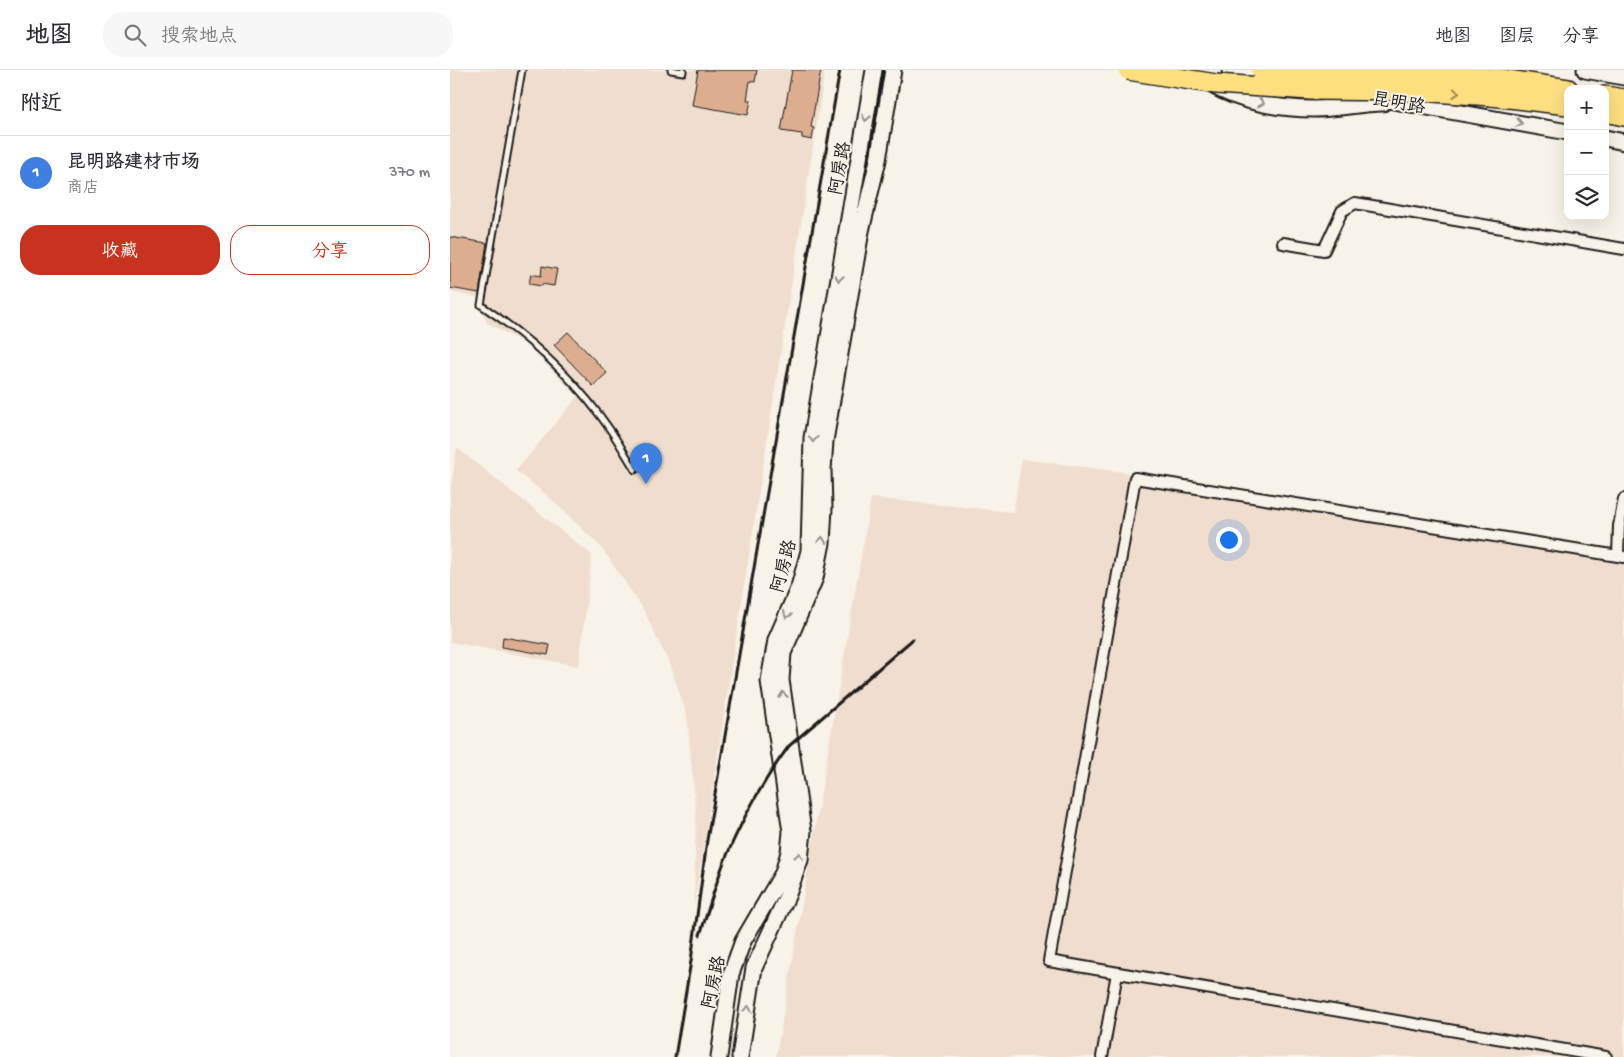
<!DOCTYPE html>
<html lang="zh">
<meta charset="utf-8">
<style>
body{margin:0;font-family:"Gochi Hand","LXGW WenKai TC",sans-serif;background:#f7f7f7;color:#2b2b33}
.controls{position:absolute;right:15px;top:15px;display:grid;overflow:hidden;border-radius:10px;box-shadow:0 5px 20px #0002}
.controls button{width:45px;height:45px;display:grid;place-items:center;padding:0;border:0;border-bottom:1px solid #e1e1e2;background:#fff;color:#2b2b33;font:25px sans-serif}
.you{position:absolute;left:778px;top:469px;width:18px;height:18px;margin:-12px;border:4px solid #fff;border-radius:50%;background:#1a73e8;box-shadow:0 0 0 8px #1a73e833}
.badge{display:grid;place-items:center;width:32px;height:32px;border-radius:50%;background:#c8321e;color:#fff;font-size:16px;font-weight:700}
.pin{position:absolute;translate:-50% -41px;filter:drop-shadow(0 1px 2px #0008)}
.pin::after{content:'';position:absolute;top:26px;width:18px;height:15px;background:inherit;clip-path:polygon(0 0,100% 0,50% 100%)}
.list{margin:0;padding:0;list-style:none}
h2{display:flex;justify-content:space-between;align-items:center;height:65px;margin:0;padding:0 20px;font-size:21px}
h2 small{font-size:16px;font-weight:400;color:#7c7c81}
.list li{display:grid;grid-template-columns:32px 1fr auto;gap:15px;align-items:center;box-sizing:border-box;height:75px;padding:0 20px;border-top:1px solid #e1e1e2}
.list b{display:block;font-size:19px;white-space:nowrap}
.list p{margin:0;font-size:16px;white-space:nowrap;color:#7c7c81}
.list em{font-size:16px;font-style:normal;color:#7c7c81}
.actions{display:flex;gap:10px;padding:15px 20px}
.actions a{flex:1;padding:11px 0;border:1px solid #c8321e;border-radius:20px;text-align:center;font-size:18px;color:#c8321e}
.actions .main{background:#c8321e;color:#fff}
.icon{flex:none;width:28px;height:28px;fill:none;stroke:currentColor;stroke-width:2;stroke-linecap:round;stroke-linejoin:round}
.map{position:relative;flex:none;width:1174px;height:987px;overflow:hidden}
header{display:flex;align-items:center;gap:30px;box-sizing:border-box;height:70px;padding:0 25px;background:#fff;border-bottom:1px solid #e1e1e2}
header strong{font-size:24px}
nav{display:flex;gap:28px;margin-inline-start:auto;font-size:18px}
.search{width:350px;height:45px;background:#f7f7f7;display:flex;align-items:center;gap:12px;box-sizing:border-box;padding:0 18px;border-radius:20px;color:#7c7c81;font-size:19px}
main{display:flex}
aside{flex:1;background:#fff}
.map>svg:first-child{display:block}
.built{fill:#efdecd}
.building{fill:#ddad8f;stroke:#1c1c1c}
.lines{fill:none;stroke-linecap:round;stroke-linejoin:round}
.lane-casing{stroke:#1c1c1c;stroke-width:9}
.street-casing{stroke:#1c1c1c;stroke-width:14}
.secondary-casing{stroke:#1c1c1c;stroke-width:19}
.highway-casing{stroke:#1c1c1c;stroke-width:22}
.lane{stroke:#f7f3e8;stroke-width:5}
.street{stroke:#f7f3e8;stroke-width:10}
.secondary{stroke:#f7f3e8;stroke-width:15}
.highway{stroke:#fedf80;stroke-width:19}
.rail{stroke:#1c1c1c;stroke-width:3}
.highway-bridge-casing{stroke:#1c1c1c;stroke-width:22;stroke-linecap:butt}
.highway-bridge{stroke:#fedf80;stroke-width:19}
.oneway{stroke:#988753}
.oneway2{stroke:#94928c}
.labels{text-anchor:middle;stroke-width:4;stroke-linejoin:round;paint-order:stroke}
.street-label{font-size:18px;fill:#1c1c1c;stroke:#f7f3e8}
</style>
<header>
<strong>地图</strong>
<div class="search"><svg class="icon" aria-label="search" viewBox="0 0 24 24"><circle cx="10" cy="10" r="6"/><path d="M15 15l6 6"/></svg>搜索地点</div>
<nav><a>地图</a><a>图层</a><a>分享</a></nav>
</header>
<main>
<aside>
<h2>附近<small></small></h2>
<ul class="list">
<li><span class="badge" style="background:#3f7fe0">1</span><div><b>昆明路建材市场</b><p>商店</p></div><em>370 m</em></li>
</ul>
<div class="actions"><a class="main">收藏</a><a>分享</a></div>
</aside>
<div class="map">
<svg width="1174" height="987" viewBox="0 0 1174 987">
<rect width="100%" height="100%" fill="#f7f3e8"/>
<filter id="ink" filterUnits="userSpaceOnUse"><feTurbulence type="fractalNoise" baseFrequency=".02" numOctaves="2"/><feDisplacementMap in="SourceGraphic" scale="10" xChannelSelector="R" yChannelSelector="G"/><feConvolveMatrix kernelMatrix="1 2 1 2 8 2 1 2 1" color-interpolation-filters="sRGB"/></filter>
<g filter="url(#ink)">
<!-- built -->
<path class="built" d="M0 0H375L244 837 246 742 237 646 221 597 192 537 151 477 98 426 66 401 128 326 76 274 37 253 31 238 29 228 0 222Z
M7 378 142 485 129 596 0 572V421Z
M572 389 680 403 1174 479V987H326L421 428 563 442Z"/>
<!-- building -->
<path class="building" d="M248 0H307L305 12 300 11 297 30H301L298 45 242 35Z
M342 0H371L361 57 364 58 362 70 352 68V64L331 61Z
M0 167 37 173 29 223 0 218Z
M92 196 107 199 104 216 92 214V216L79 214 81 204 91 206Z
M118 262 157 303 143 316 104 275Z
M53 567 100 575 98 585 52 577Z"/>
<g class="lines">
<defs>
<path id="lane" d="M72 0 31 235C80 268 127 311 161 361 169 373 177 387 185 400
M221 0 233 2V0"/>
<path id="street" d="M833 173 874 180 892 141 905 133 1174 179
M1168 485 1169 456 1174 429
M652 987 667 903
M1156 987 599 891 685 408 1174 487"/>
<path id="secondary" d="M780 0 822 9
M1135 0 1174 7
M760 14C790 32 829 39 864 39 887 39 910 33 933 33
M921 27 1118 62
M1155 68 1174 72
M269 987 281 904 293 871 333 803 339 782 341 762 319 611 326 570 349 517 359 481 362 368 424 0
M290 987 304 898 338 824 350 790 353 761 331 610 333 583 365 508 372 473 374 438 373 400 375 371 411 161 428 90 443 0"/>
<path id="highway" d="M1045 8 1118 19
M1041 26 1118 35
M1155 26 1174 29
M1155 42 1174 46"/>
</defs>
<!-- lane casing -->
<use href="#lane" class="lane-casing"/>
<!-- street casing -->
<use href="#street" class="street-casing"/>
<!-- secondary casing -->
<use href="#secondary" class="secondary-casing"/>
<!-- highway casing -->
<use href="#highway" class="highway-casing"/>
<!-- lane -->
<use href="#lane" class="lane"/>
<!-- street -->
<use href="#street" class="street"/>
<!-- secondary -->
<use href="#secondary" class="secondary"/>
<!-- highway -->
<use href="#highway" class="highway"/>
<!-- rail -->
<path class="rail" d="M250 865C258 841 265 816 274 792 291 751 313 711 339 676L463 569
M225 987 241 891 257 770 390 0"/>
<defs>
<path id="highway-bridge" d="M678 0 766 14 860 20 968 21 1041 26
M811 0 1045 8"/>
</defs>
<!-- highway-bridge casing -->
<use href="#highway-bridge" class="highway-bridge-casing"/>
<!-- highway-bridge -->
<use href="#highway-bridge" class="highway-bridge"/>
</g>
<!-- one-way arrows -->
<defs><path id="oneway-chevron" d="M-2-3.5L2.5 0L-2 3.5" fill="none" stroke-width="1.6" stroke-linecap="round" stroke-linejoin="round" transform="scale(1.25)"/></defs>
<use class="oneway" href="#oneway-chevron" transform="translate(1006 23) rotate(4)"/>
<g class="oneway2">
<use href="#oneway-chevron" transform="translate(811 33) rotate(13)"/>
<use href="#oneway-chevron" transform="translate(416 48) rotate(100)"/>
<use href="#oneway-chevron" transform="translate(1069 53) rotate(10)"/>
<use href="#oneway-chevron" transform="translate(389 208) rotate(100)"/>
<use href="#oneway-chevron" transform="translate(363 369) rotate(94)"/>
<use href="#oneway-chevron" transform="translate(372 470) rotate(-84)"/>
<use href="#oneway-chevron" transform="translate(337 545) rotate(114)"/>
<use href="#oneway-chevron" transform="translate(333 625) rotate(-97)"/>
<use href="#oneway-chevron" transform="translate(349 786) rotate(-81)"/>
<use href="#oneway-chevron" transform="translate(298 939) rotate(-81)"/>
</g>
</g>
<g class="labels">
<!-- street labels -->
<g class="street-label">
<text transform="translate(949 32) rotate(10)" y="6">昆明路</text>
<text transform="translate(389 98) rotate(-80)" y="6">阿房路</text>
<text transform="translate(333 496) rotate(-75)" y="6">阿房路</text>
<text transform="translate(263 912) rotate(-78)" y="6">阿房路</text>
</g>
</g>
</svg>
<div class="controls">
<button>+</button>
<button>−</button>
<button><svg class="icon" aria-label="layers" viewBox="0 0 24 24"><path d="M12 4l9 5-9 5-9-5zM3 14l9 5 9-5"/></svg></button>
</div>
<div class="you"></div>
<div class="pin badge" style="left:196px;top:414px;background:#3f7fe0">1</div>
</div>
</main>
